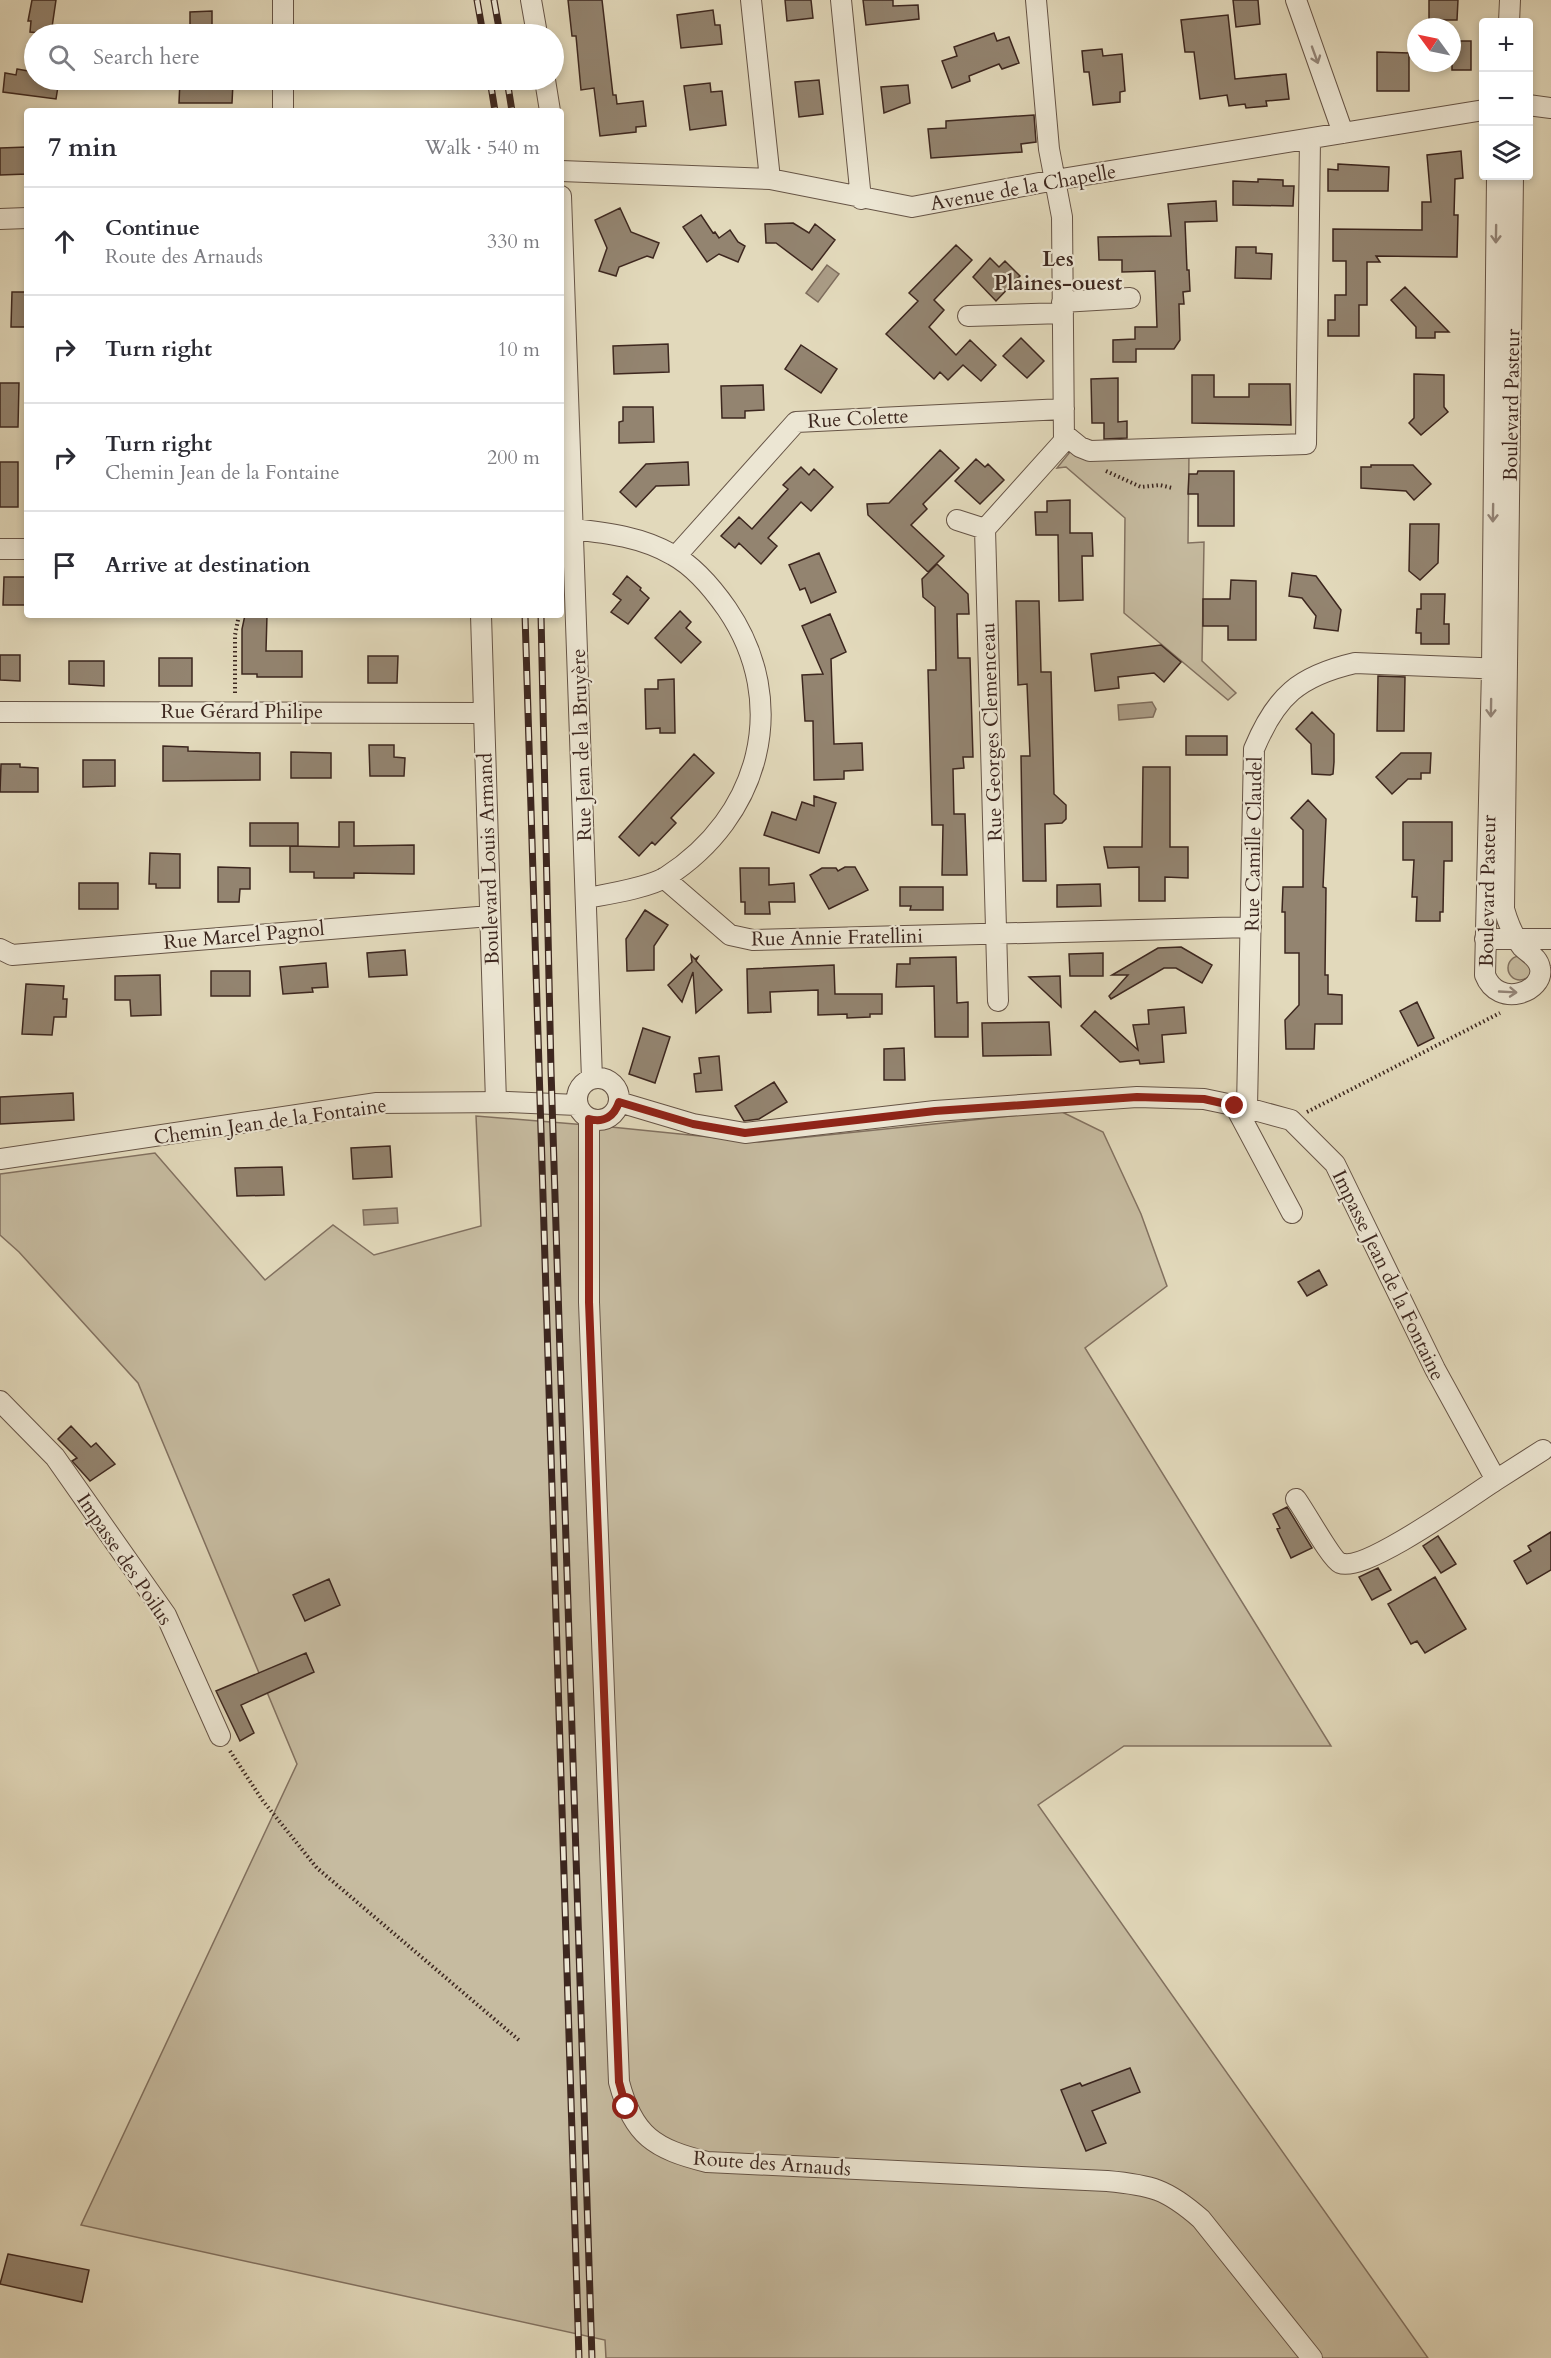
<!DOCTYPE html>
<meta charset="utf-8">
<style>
body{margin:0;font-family:Cardo,serif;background:#f2f2f3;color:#2b2b33}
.controls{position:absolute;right:18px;top:18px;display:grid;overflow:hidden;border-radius:6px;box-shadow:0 3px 9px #0003}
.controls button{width:54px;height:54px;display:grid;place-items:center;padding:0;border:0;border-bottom:2px solid #e1e1e2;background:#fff;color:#2b2b33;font:30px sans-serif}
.compass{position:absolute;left:1407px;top:18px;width:54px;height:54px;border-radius:50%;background:#fff;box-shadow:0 3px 9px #0003;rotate:303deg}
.stop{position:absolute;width:18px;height:18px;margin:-14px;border:4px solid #8f2418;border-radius:50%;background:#fff}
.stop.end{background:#8f2418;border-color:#fff;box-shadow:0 2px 6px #0008}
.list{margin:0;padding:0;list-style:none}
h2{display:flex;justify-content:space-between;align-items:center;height:78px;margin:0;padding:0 24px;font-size:26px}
h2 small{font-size:20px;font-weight:400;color:#7c7c81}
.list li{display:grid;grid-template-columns:39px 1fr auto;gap:18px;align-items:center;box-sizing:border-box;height:108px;padding:0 24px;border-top:2px solid #e1e1e2}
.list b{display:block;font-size:22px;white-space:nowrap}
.list p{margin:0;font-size:20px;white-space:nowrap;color:#7c7c81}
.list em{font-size:20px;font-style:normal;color:#7c7c81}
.icon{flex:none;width:33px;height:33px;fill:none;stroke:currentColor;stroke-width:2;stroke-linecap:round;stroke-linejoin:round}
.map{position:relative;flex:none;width:1551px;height:2358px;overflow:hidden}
.search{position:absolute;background:#fff;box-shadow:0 3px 9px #0003;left:24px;top:24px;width:540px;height:66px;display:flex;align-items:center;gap:15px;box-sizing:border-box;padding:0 21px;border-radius:33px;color:#7c7c81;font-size:22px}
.panel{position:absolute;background:#fff;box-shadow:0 3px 9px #0003;left:24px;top:108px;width:540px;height:510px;border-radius:6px}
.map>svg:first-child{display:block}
.green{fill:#c6bba0;stroke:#827160;stroke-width:1.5}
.water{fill:#aa9c86;stroke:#7e6d5d;stroke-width:1.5}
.building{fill:#938470;stroke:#3d271f;stroke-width:1.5}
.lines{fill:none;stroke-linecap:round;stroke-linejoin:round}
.minor-casing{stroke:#665446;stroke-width:22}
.path{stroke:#3d271f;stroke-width:4;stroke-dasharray:1.5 3;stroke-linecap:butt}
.minor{stroke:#ece6d3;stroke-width:20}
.rail-casing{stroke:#3d271f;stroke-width:7}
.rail{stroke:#ece6d3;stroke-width:4.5;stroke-dasharray:14;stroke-linecap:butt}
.oneway{stroke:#948679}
.route{stroke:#8f2418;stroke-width:8}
.labels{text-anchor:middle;stroke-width:4.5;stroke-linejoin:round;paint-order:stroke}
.street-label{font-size:20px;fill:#3d271f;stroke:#ece6d3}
.neighbourhood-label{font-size:21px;font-weight:bold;fill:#3d271f;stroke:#ece6d3}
</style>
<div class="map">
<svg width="1551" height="2358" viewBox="0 0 1551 2358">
<rect width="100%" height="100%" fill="#e2d9bb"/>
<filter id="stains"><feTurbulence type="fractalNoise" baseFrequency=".00333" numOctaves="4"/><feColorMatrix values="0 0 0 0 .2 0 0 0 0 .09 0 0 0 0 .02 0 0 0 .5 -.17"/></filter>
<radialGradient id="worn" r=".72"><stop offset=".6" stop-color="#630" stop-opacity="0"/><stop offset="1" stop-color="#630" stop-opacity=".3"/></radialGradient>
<!-- green -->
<path class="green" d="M1074 447 1189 453 1188 543 1204 542 1202 661 1236 693 1228 700 1124 613 1125 518 1066 467 1057 468Z
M1508 968a12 12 0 1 1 24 0a12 12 0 1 1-24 0Z
M1060 1111 1103 1132 1141 1214 1167 1286 1085 1348 1331 1746H1124L1038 1805 1428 2358H606L605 2340 81 2225 297 1764 138 1383 19 1252 0 1235V1174L155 1153 265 1280 333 1225 374 1255 481 1226 476 1116 611 1127 759 1142Z"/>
<!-- water -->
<path class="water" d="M827 265 839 274 818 302 806 293Z
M1152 702 1156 709 1153 717 1119 720 1118 705Z
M397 1208 398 1223 364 1225 363 1210Z"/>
<!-- building -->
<path class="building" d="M32 0H56L51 34 30 32 31 21H28Z
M568 0H602L613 95H616L617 104 643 101 646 126 636 127V132L600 136 594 88 581 90 576 36H572Z
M785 0H811L813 18 787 21Z
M863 0H893V6L918 5 919 19 866 25Z
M1233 0H1258L1260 24 1236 27Z
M1429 0H1458L1457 20H1429Z
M713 10 715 25H720L722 44 681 48 677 15Z
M212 11V34H190V12Z
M1228 15 1235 79 1286 74 1289 99 1266 101 1267 106 1246 108 1245 104 1229 106 1227 95 1200 99 1194 52H1185L1181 20Z
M994 33 997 41 1009 37 1019 63 1002 69 999 64 969 76 970 81 952 88 942 61 957 56 954 47Z
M1452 41H1471V70H1452Z
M1102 49 1103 56 1122 54 1125 91 1120 92V102L1093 105 1089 72H1084L1082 51Z
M1377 52 1409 53V91H1377Z
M17 69 34 72V80H59L56 99 3 92 5 73 16 75Z
M180 80H206L233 83 232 103H179Z
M819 80 823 114 799 117 795 82Z
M710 83 711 92 722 91 726 125 690 130 684 86Z
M908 85 910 103 884 113 881 87Z
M1034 115 1036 142 1021 144 1022 152 931 158 928 129 946 128V121Z
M27 147V174L0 175V148Z
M1461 151 1463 178 1455 179 1454 215H1458L1457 257 1376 256 1380 262H1367V305H1359V336H1328V320H1335V295H1346V261H1333V229L1422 230V202H1431L1427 155Z
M1338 164 1389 167 1388 191H1328V169L1338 170Z
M1258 179 1283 180V186H1294L1293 206 1233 205V181L1258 182Z
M1216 201 1217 221 1185 222 1187 270H1189L1190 291 1183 292 1184 304H1179L1180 340 1174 349H1136V362H1113V340L1135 339V327H1157L1155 271 1122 272V260H1099L1098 237 1171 236 1168 204Z
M620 208 631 232 659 243 653 258 647 256 619 267 616 276 599 271 607 248 595 220Z
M701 215 713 233 715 232 719 238 730 230 738 242 745 246 738 262 719 254 707 262 683 227Z
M793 223 809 233 815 224 835 240 812 270 776 243H766L765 224Z
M956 245 972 260 934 300 944 310 929 327 956 355 970 340 996 365 981 381 963 365 948 380 940 372 934 379 886 334 918 301 909 293Z
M1236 247H1256V253L1272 254 1271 279 1235 278Z
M990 258 999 267 1005 261 1020 276 996 301 973 277Z
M1405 287 1449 332H1435V338H1416V327L1391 300Z
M12 292H27V327H11Z
M1021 338 1044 361 1027 378 1003 356Z
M668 344 669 372 614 374 613 346Z
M801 345 837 369 821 393 785 369Z
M1414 374 1444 375V407L1448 412 1421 435 1409 423 1414 418Z
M1192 375H1214V397H1249V384H1290L1291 425 1192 423Z
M1118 378V422L1127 421V438L1104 439V423H1092L1091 379Z
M0 383H19L18 427H0Z
M763 385 764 410 745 411V418H722L721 386Z
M623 407H653L654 442 619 443V422L623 421Z
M940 450 959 468 923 504 927 509 911 525 944 556 928 572 868 515 867 504 889 503Z
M976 459 985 467 988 464 1004 480 980 504 955 481Z
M0 462H18V507H0Z
M688 462 689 485 656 486 636 507 620 492 646 464Z
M1371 465H1413L1431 484 1414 500 1406 491 1361 488V467H1371Z
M801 467 809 475 814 469 833 487 811 511 801 502 768 538 777 546 761 564 739 543 735 548 721 536 739 517 752 529 788 489 783 485Z
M1198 471H1234V526H1198V494H1188L1189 474H1197Z
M1070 500V533H1092L1093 556H1082L1083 600 1059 601 1058 535H1036L1035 512H1047V501Z
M1410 524H1439L1438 563 1420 580 1409 571Z
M819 553 836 592 811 603 805 588 800 590 789 565Z
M937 564 968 594 969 614H957L958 658H970L973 757H963L964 768 953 769 954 814H965L967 875H942L943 825H932L928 670H936L935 607 923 597 922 579Z
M1292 573 1316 576 1341 610 1338 631 1314 628 1316 616 1302 598 1289 596Z
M627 576 641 588 640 590 649 598 628 624 611 612 621 600 613 594Z
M4 577H27V605H3Z
M1231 580 1256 581V640H1228V626H1203V599H1230Z
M1421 594H1445L1444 624H1449V644H1421V633H1416L1417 609H1421Z
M1016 601H1039L1041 672H1051L1054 794 1066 805V819L1062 823 1045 824 1046 881H1023L1021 756H1030L1027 684 1018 685Z
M680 611 691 622 686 628 701 642 681 663 655 638Z
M830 614 846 652 831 659 834 744 862 743 863 770 844 771V779L814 780 813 721H805L802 675 823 674 802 626Z
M245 615H267L266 651H302V677H257V674H242V629Z
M1161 645 1181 662 1164 682 1154 673 1118 677 1119 688 1095 691 1091 654Z
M0 655H20V681L0 680Z
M368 656H398L397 683H368Z
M159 658H192V686H159Z
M69 661H104V686L69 684Z
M1378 676 1405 677 1404 731H1377Z
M674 679 675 733H660V728L646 729 645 689H658V680Z
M1312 712 1334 734V762L1333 774 1330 775 1312 774 1311 744 1296 729Z
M1186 736H1227V755H1186Z
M369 745H394V757L405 758 404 776H370Z
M163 746 188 747V751L260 753V780L163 781Z
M291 752 331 753V778H291Z
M1401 753H1431L1430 773H1421V779H1408L1392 794 1376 777Z
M694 754 714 773 671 818 676 823 655 845 652 842 639 856 619 837Z
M83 760H115V786L83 787Z
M1 764H20V767L38 768V792H0Z
M1143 767H1170V847H1188V878L1165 877V901H1139V867L1108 868 1104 847H1142Z
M814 796 836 803 819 853 764 835 772 812 796 820 802 802 814 806Z
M1308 800 1326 819 1323 887 1326 888 1325 975H1328V994L1342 995V1024H1315L1314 1049H1286L1285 1020 1299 1005V953H1285V912H1282L1283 887H1303V830L1291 818Z
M339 822H354V846L414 845V874L354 873V878H314V872H290V846L339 847Z
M1403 822H1452V861H1444L1443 912H1440V921H1416L1417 897H1412L1414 860H1403Z
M250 823H298V846H250Z
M150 853 180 854V888H156V884H149Z
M218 867 250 868V889H240L239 902H218Z
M845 867H855L868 890 829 909 810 875 822 868H836L838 871Z
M740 868H769V885L794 883 795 902H769L770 914H745V902H741Z
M79 883H118V909H79Z
M1100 884 1101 906 1057 907V885Z
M900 887H943V910H910L911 906H900Z
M645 910 668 925 654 946V970L627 971 626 939Z
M1181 947 1212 965 1202 983 1176 968H1164L1111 999 1109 996 1128 975H1112L1158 948Z
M405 950 407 975 369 977 367 953Z
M1103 953V976H1070L1069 954Z
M691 955 695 959 698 957 696 961 722 990 696 1013 693 972 682 1002 668 985 692 962Z
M956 957 957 1003 968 1002V1037H935L934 986 896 987 897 964H910V958Z
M326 963 328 987 312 988 313 992 283 994 280 967Z
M834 965 835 994H882V1014H870V1017L847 1018V1014L818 1015V990L770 992 771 1012 748 1013 747 969Z
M211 971H250V996H211Z
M160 975 161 1015 131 1016 130 1000H115V976Z
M1060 976 1061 1007 1029 977Z
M26 984 64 986 63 999H67L66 1017H54L52 1035 22 1034Z
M1417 1002 1434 1038 1418 1046 1400 1011Z
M1184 1007 1186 1033 1162 1035 1164 1062 1140 1064 1139 1060 1120 1062 1081 1026 1095 1011 1138 1050 1133 1025 1149 1024 1148 1010Z
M1049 1022 1051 1055 983 1056 982 1023Z
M643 1028 670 1037 655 1083 629 1074Z
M904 1048 905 1080H884V1049Z
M719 1056 722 1090 696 1092 694 1074 701 1073 699 1058Z
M774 1082 787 1102 759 1119 744 1121 735 1106Z
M73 1093 74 1120 0 1124V1097Z
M390 1146 392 1177 353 1179 351 1148Z
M282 1167 284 1195 237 1196 235 1168Z
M1319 1270 1327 1285 1307 1296 1298 1282Z
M71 1426 91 1447 96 1443 115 1464 90 1481 72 1461 77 1458 58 1439Z
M1287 1507 1312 1548 1291 1558 1277 1529 1280 1528 1273 1514Z
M1551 1532V1570L1527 1584 1514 1561 1531 1551 1528 1546Z
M1438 1536 1456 1564 1441 1573 1423 1546Z
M1378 1568 1391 1590 1372 1600 1359 1577Z
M1435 1577 1466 1629 1425 1653 1417 1641 1411 1644 1388 1604Z
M329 1579 340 1605 305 1621 293 1595Z
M306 1653 314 1672 241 1705 254 1733 240 1741 216 1691Z
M1130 2068 1140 2092 1092 2111 1106 2143 1086 2151 1061 2090 1080 2083 1082 2086Z
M8 2254 89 2270 82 2302 0 2284Z"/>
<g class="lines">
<defs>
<path id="minor" d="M283 0V34
M531 0 537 34
M751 0 770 179
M841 0 861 199
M1296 0 1343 133
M1509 22 1510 0
M283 80V111
M545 80 550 111
M1528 105 1551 108
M561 171 770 179 912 207 1055 180 1484 110
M1497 176 1492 669 1485 975C1498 1009 1545 992 1540 968 1538 957 1529 954 1522 947 1513 936 1508 923 1504 909L1513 176
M561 196 592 1079
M0 219 27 218
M1062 302 1130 298
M968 316 1063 313
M1064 434 1080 447 1090 451 1306 444 1310 139
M957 520 985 529
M573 529C608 533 642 537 673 555 695 567 713 589 727 609 791 703 760 817 666 877 648 888 608 894 587 898
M0 549H27
M676 556 796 422 1064 409
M481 615 496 1102
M0 712 484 713
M664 878 730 935 753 940 1251 927
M1485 939H1551
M0 949 12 955 490 916
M998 1001 985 529 1064 441 1062 217 1049 149 1036 0
M577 1099a21 21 0 1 1 42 0a21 21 0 1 1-42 0Z
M619 1102 693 1124 745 1133 935 1111 1137 1097 1204 1099 1247 1108 1291 1120 1335 1164 1435 1369 1496 1480C1471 1496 1365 1573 1340 1563 1331 1559 1305 1511 1296 1499
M1235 1106 1292 1213
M1247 1108 1254 749C1276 696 1299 676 1355 663L1504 669
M589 1119V1302L619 2082C633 2136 655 2149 707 2162L1107 2181C1151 2185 1167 2189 1201 2219L1312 2358
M0 1159 377 1103 507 1102 577 1105
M0 1401 55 1457 166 1615 220 1736
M1496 1480 1543 1450"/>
</defs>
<!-- minor casing -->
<use href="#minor" class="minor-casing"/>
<!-- path -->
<path class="path" d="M1106 471 1141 487 1160 485 1172 488
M235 693V635L239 615
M1307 1112 1500 1013
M230 1751 263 1801 317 1868 520 2041"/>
<!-- minor -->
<use href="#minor" class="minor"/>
<defs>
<path id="rail" d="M477 0 483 34
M494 0 500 34
M490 80 495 111
M507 80 512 111
M525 615 579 2358
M541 615 551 1070 592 2358"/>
</defs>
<!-- rail casing -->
<use href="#rail" class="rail-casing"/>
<!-- rail -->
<use href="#rail" class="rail"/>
</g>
<!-- one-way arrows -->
<defs><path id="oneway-shaft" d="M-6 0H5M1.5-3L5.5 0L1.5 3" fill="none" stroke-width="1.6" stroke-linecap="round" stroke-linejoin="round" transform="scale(1.5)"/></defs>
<g class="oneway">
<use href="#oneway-shaft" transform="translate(1315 55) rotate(70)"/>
<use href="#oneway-shaft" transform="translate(1496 234) rotate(91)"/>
<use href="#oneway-shaft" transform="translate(1493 513) rotate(91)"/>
<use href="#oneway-shaft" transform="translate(1491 708) rotate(91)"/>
<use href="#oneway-shaft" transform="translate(1508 992) rotate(3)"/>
</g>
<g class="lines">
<!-- route -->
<path class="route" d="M626 2107 619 2082 589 1302V1119C604 1123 614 1117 619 1102L693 1124 745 1133 935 1111 1137 1097 1204 1099 1235 1106"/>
</g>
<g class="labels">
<!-- street labels -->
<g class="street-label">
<text transform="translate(1023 187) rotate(-10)" y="7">Avenue de la Chapelle</text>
<text transform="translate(1511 405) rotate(-89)" y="7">Boulevard Pasteur</text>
<text transform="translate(858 418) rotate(-3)" y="7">Rue Colette</text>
<text x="242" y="718">Rue Gérard Philipe</text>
<text transform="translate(991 732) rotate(-92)" y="7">Rue Georges Clemenceau</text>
<text transform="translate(581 745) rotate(-92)" y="7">Rue Jean de la Bruyère</text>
<text transform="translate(1253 844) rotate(-89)" y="7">Rue Camille Claudel</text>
<text transform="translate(488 859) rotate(-92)" y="7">Boulevard Louis Armand</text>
<text transform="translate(1487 891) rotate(-89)" y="7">Boulevard Pasteur</text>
<text transform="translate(244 935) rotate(-5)" y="7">Rue Marcel Pagnol</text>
<text transform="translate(837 937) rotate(-1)" y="7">Rue Annie Fratellini</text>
<text transform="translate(270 1121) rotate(-8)" y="7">Chemin Jean de la Fontaine</text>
<text transform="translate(1389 1275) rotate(64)" y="7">Impasse Jean de la Fontaine</text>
<text transform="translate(125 1559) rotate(56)" y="7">Impasse des Poilus</text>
<text transform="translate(772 2163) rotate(4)" y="7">Route des Arnauds</text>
</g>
<!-- neighbourhood labels -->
<g class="neighbourhood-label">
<text x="1058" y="266">Les<tspan x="1058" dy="24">Plaines-ouest</tspan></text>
</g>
</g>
<rect width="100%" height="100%" filter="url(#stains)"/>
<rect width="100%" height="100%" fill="url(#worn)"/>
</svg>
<div class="controls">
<button>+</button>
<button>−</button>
<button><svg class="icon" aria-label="layers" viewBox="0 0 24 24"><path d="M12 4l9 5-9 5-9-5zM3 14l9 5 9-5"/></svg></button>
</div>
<svg class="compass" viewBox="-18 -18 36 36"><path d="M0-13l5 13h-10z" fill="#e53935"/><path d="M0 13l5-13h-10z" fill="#7c7c81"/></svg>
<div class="stop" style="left:626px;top:2107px"></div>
<div class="stop end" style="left:1235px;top:1106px"></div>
<div class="search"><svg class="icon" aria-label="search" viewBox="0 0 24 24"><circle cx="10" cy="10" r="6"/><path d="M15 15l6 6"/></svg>Search here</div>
<section class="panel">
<h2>7 min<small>Walk · 540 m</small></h2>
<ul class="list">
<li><svg class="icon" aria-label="ahead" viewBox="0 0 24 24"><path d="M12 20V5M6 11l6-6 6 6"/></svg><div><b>Continue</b><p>Route des Arnauds</p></div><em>330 m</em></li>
<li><svg class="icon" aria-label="right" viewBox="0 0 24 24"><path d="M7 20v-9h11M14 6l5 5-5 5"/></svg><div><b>Turn right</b></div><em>10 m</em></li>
<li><svg class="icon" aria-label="right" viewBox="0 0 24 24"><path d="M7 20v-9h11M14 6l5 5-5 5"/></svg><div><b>Turn right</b><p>Chemin Jean de la Fontaine</p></div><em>200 m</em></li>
<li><svg class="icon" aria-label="arrive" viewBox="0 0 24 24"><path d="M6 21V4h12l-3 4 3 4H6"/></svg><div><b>Arrive at destination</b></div></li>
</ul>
</section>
</div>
